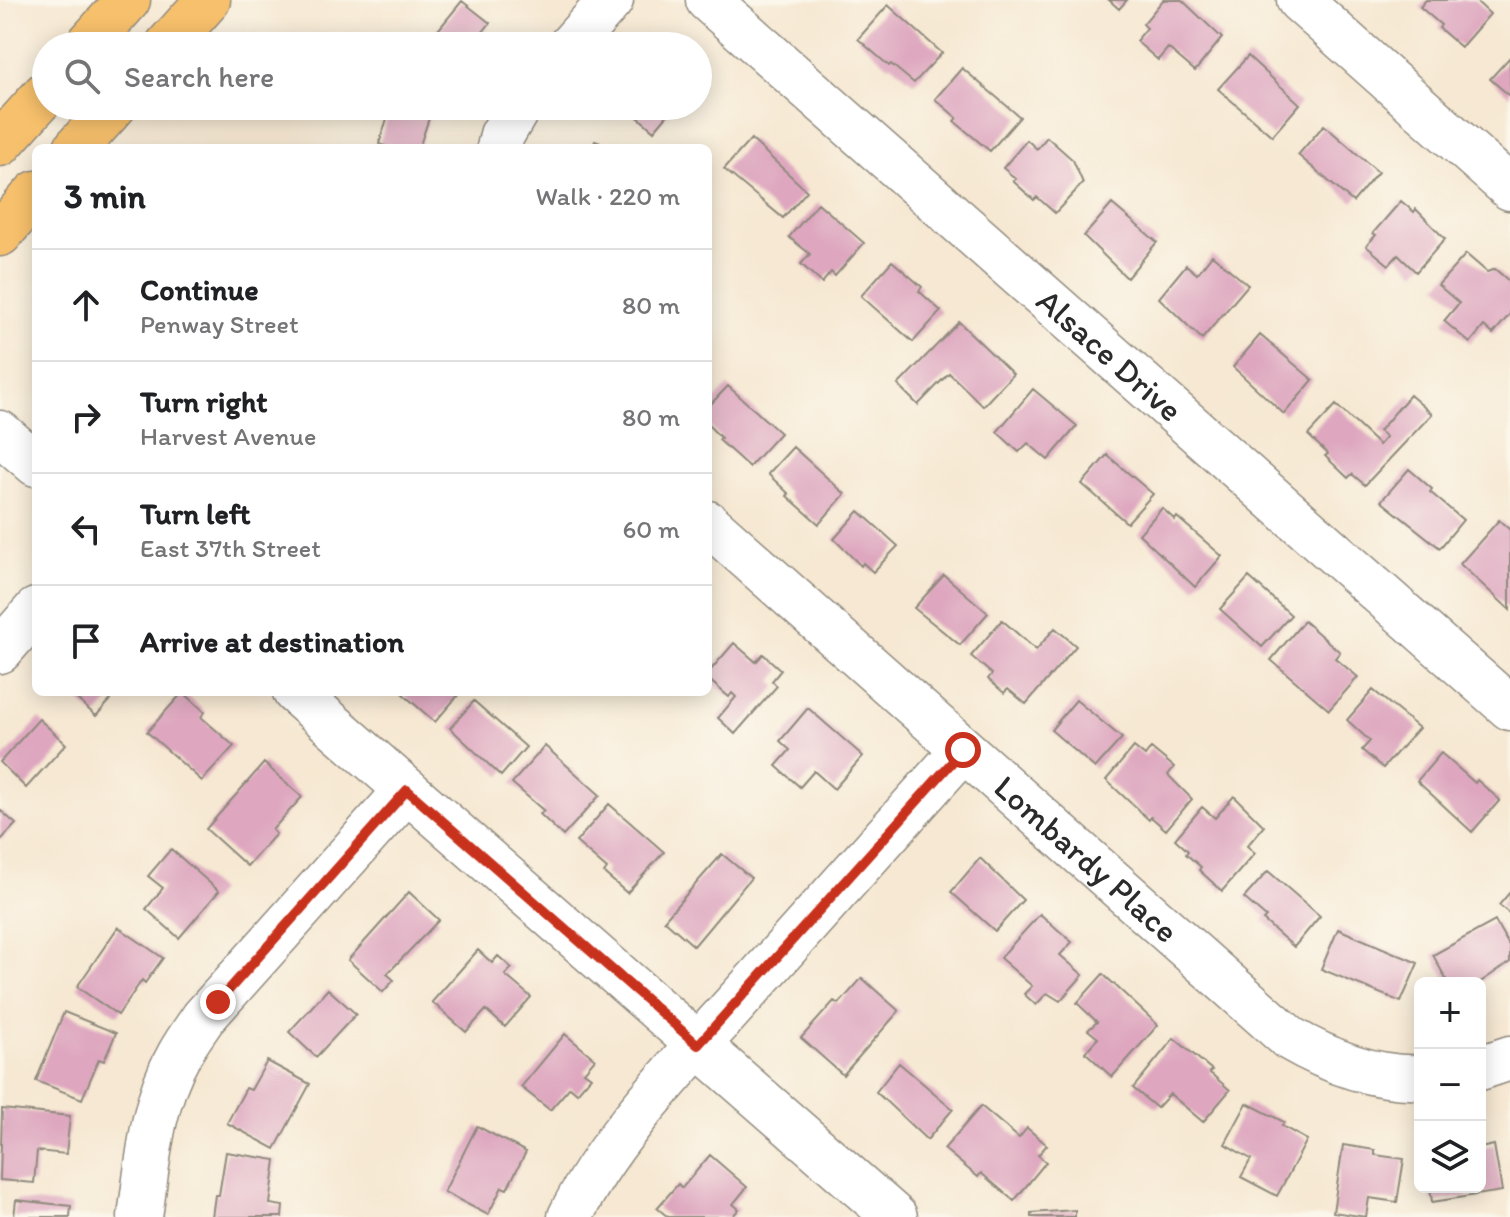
<!DOCTYPE html>
<meta charset="utf-8">
<style>
body{margin:0;font-family:Itim,sans-serif;background:#f6f6f6;color:#202124}
.controls{position:absolute;right:24px;bottom:24px;display:grid;overflow:hidden;border-radius:12px;box-shadow:0 4px 20px #0003}
.controls button{width:72px;height:72px;display:grid;place-items:center;padding:0;border:0;border-bottom:2px solid #e0e0e0;background:#fff;color:#202124;font:40px sans-serif}
.stop{position:absolute;width:24px;height:24px;margin:-18px;border:6px solid #c8321e;border-radius:50%;background:#fff}
.stop.end{background:#c8321e;border-color:#fff;box-shadow:0 2px 8px #0008}
.list{margin:0;padding:0;list-style:none}
h2{display:flex;justify-content:space-between;align-items:center;height:104px;margin:0;padding:0 32px;font-size:34px}
h2 small{font-size:26px;font-weight:400;color:#757577}
.list li{display:grid;grid-template-columns:52px 1fr auto;gap:24px;align-items:center;box-sizing:border-box;height:112px;padding:0 32px;border-top:2px solid #e0e0e0}
.list b{display:block;font-size:30px;white-space:nowrap}
.list p{margin:0;font-size:26px;white-space:nowrap;color:#757577}
.list em{font-size:26px;font-style:normal;color:#757577}
.icon{flex:none;width:44px;height:44px;fill:none;stroke:currentColor;stroke-width:2;stroke-linecap:round;stroke-linejoin:round}
.map{position:relative;flex:none;width:1510px;height:1217px;overflow:hidden}
.search{position:absolute;background:#fff;box-shadow:0 4px 20px #0003;left:32px;top:32px;width:680px;height:88px;display:flex;align-items:center;gap:20px;box-sizing:border-box;padding:0 28px;border-radius:44px;color:#757577;font-size:30px}
.panel{position:absolute;background:#fff;box-shadow:0 4px 20px #0003;left:32px;top:144px;width:680px;height:552px;border-radius:12px}
.map>svg:first-child{display:block}
.building{fill:#dea7bf}
.lines{fill:none;stroke-linecap:round;stroke-linejoin:round}
.minor-casing{stroke:#908a7e;stroke-width:47}
.major-casing{stroke:#908a7e;stroke-width:47}
.minor{stroke:#fff;stroke-width:44}
.major{stroke:#f7c06c;stroke-width:44}
.route{stroke:#c8321e;stroke-width:10}
.labels{text-anchor:middle;stroke-width:8;stroke-linejoin:round;paint-order:stroke}
.street-label{font-size:34px;fill:#2b2b2b;stroke:#fbf7ec}
</style>
<div class="map">
<svg width="1510" height="1217" viewBox="0 0 1510 1217">
<rect width="100%" height="100%" fill="#fbf7ec"/>
<filter id="ink" filterUnits="userSpaceOnUse"><feTurbulence type="fractalNoise" baseFrequency=".0125" numOctaves="2"/><feDisplacementMap in="SourceGraphic" scale="16" xChannelSelector="R" yChannelSelector="G"/><feConvolveMatrix kernelMatrix="1 2 1 2 8 2 1 2 1" color-interpolation-filters="sRGB"/></filter>
<filter id="wash" filterUnits="userSpaceOnUse"><feTurbulence type="fractalNoise" baseFrequency=".006" numOctaves="4" result="noise"/><feDisplacementMap in="SourceGraphic" scale="32" xChannelSelector="R" yChannelSelector="G"/><feGaussianBlur stdDeviation="1.8" result="paint"/><feColorMatrix in="noise" values="0 0 0 0 0 0 0 0 0 0 0 0 0 0 0 0 0 1.4 0 .05"/><feComposite in="paint" operator="in"/></filter>
<g filter="url(#wash)">
<rect width="100%" height="100%" fill="#f6e8d2"/>
<g id="blocks">
<!-- building -->
<path class="building" d="M1109 0H1127L1119 9Z
M1163 0H1182L1222 38 1195 71 1168 48 1158 60 1136 41 1147 28 1143 24Z
M1426 0H1475L1490 14 1461 47 1439 28 1441 25 1420 7Z
M462 1 490 23 472 46H425Z
M888 5 942 53 914 83 891 64 889 66 858 39Z
M1248 56 1300 104 1272 136 1218 89Z
M1510 57V96L1490 79Z
M962 68 1020 117 990 151 954 121 957 118 935 99Z
M391 106H433L419 148H390L379 144Z
M625 106H675L654 131Z
M1324 125 1378 172 1353 202 1298 155Z
M1047 137 1073 160 1083 183 1055 213 1037 197 1034 200 1013 181 1016 179 1003 168 1027 140 1037 149Z
M751 139 807 191 783 218 724 169Z
M595 141 613 148H592Z
M1401 201 1414 212 1416 209 1445 239 1416 272 1398 255 1389 265 1366 246 1376 235 1373 233Z
M818 203 864 243 835 276 831 272 822 283 801 264 810 254 789 237Z
M1112 204 1157 242 1127 278 1084 236Z
M1466 254 1487 272 1495 269 1510 282V314L1493 334 1484 326 1470 343 1444 321 1459 303 1438 285Z
M1212 255 1248 285 1202 339 1159 298 1186 265 1197 274Z
M892 261 922 287 919 291 941 311 913 342 861 296Z
M959 322 1013 374 983 406 949 373 918 405 898 385Z
M1260 335 1313 380 1284 414 1233 367Z
M728 386 780 433 749 467 719 440 721 438 708 425V407Z
M1033 389 1077 426 1048 460 1028 443 1019 452 997 432Z
M1410 395 1432 414 1365 485 1352 474 1348 478 1325 456 1328 454 1308 435 1336 405 1379 445 1386 437 1379 431Z
M793 447 845 494 819 524 787 496 789 494 768 474Z
M1107 455 1153 494 1127 523 1082 484Z
M1409 469 1432 489 1430 492 1463 520 1440 548 1381 501Z
M1162 508 1175 520 1177 517 1222 556 1195 587 1139 534Z
M859 511 898 546 873 572 863 563 861 566 834 539Z
M1499 520 1510 530V610L1460 564Z
M944 575 988 613 960 645 914 608Z
M1249 577 1291 615 1262 647 1220 609Z
M1002 620 1036 650 1055 628 1076 646 1026 704 1008 689 1004 693 988 679 992 674 971 656Z
M1304 621 1340 652 1335 658 1358 677 1329 710 1271 660Z
M734 643 756 662 763 654 781 670 772 681 777 686 735 734 718 718 736 697 732 693 729 697 708 679V673Z
M1373 690 1419 728 1383 768 1362 750 1370 741 1347 720Z
M69 692H118L96 716Z
M183 692 205 712 201 717 234 746 202 781 147 732Z
M405 692H461L435 722 403 694Z
M1076 700 1122 738 1095 768 1051 730Z
M474 701 526 747 501 776 450 728Z
M808 708 863 756 834 789 814 771 800 787 776 766 790 750 780 741Z
M39 719 66 744 26 788 0 762Z
M545 746 600 795 563 836 540 814 544 811 512 783Z
M1134 747 1145 756 1151 748 1174 767 1168 775 1192 799 1166 830 1151 817 1149 820 1106 780Z
M1441 753 1475 783 1477 780 1500 800 1472 832 1417 781Z
M264 763 302 797 272 830 276 834 247 866 206 829Z
M1234 796 1264 826 1247 846 1255 853 1222 891 1199 870 1201 867 1186 854 1188 851 1175 839 1202 807 1215 818Z
M609 804 664 852 627 893 604 873 607 869 576 842Z
M0 810 16 824 0 841Z
M171 849 219 891 179 938 146 909 163 888 148 876Z
M722 854 751 878 694 946 664 920Z
M980 858 1023 900 995 931 951 892Z
M1268 871 1320 916 1294 947 1263 920 1266 917 1244 898Z
M409 892 439 920 387 974 394 980 383 992 348 960Z
M1510 892V914L1499 905Z
M1040 914 1072 942 1060 955 1083 975 1060 1001 1047 993 1036 1005 1024 994 1032 986 1000 958Z
M1495 921 1510 947V962L1479 983H1448L1433 955Z
M118 927 163 958 145 983 142 980 118 1015 77 987Z
M1338 929 1418 963 1401 1002 1321 969Z
M478 950 492 963 498 956 512 968 505 975 531 997 505 1027 486 1010 466 1032 432 1002Z
M1103 974 1158 1025 1112 1077 1085 1052 1098 1038 1088 1030 1097 1022 1077 1003Z
M862 978 899 1011 843 1075 801 1038 834 1001 839 1004Z
M328 989 356 1014 316 1057 289 1032Z
M64 1012 116 1033 104 1061 99 1059 82 1099 36 1081Z
M565 1034 595 1059 584 1072 591 1077 577 1093 570 1087 550 1110 521 1087Z
M1174 1038 1212 1070 1209 1072 1230 1090 1203 1122 1170 1094 1157 1108 1133 1088Z
M267 1061 310 1084 275 1149 227 1123 246 1088 251 1090Z
M899 1063 953 1109 927 1140 876 1092Z
M1247 1103 1284 1122 1282 1126 1307 1140 1277 1196 1241 1177 1251 1159 1225 1144Z
M981 1106 1019 1138 1027 1128 1047 1145 1038 1155 1046 1162 1014 1201 981 1173 978 1177 944 1149Z
M2 1109 70 1116 66 1154 37 1151 34 1183 0 1180Z
M477 1126 526 1152 507 1189 502 1187 488 1215 444 1192Z
M1343 1145 1375 1150V1155L1404 1159 1397 1202 1369 1198 1366 1217 1333 1212Z
M1494 1145 1502 1191 1432 1202 1430 1187H1480V1148Z
M226 1152 276 1160 270 1204 283 1206 282 1217H212L215 1195H219Z
M710 1155 747 1187 733 1204 739 1209 732 1217H668L657 1208 678 1184 682 1188Z
M16 1200 71 1206 70 1217H14Z
M1075 1210V1217H1031V1213Z"/>
</g>
</g>
<g filter="url(#ink)">
<use href="#blocks" fill-opacity="0" stroke="#908a7e" stroke-width="2"/>
<g class="lines">
<defs>
<g id="minor">
<path id="s1" d="M708 0 1510 708"/>
<path d="M1299 0 1510 188"/>
<path d="M570 46 611 0"/>
<path d="M499 148 502 135 519 106"/>
<path d="M0 433 36 464"/>
<path id="s2" d="M708 523 1289 1038C1327 1060 1374 1079 1420 1077"/>
<path d="M0 651 36 610"/>
<path d="M295 692 895 1217"/>
<path d="M1480 1068 1510 1058"/>
<path d="M140 1217C148 1162 151 1104 179 1055 186 1042 195 1030 203 1018L407 790"/>
<path d="M570 1217C608 1138 678 1068 737 1002 812 918 888 834 963 750"/>
</g>
<path id="major" d="M87 46 128 0
M167 46 208 0
M0 144 46 93
M76 148 114 106
M0 234 36 193"/>
</defs>
<!-- minor casing -->
<use href="#minor" class="minor-casing"/>
<!-- major casing -->
<use href="#major" class="major-casing"/>
<!-- minor -->
<use href="#minor" class="minor"/>
<!-- major -->
<use href="#major" class="major"/>
</g>
</g>
<g class="lines" filter="url(#ink)">
<!-- route -->
<path class="route" d="M218 1002 407 790 698 1045 963 750"/>
</g>
<g class="labels">
<!-- street labels -->
<g class="street-label">
<text dy="12" stroke="none"><textPath href="#s1" startOffset="536">Alsace Drive</textPath></text>
<text dy="12" stroke="none"><textPath href="#s2" startOffset="506">Lombardy Place</textPath></text>
</g>
</g>
</svg>
<div class="controls">
<button>+</button>
<button>−</button>
<button><svg class="icon" aria-label="layers" viewBox="0 0 24 24"><path d="M12 4l9 5-9 5-9-5zM3 14l9 5 9-5"/></svg></button>
</div>
<div class="stop" style="left:963px;top:750px"></div>
<div class="stop end" style="left:218px;top:1002px"></div>
<div class="search"><svg class="icon" aria-label="search" viewBox="0 0 24 24"><circle cx="10" cy="10" r="6"/><path d="M15 15l6 6"/></svg>Search here</div>
<section class="panel">
<h2>3 min<small>Walk · 220 m</small></h2>
<ul class="list">
<li><svg class="icon" aria-label="ahead" viewBox="0 0 24 24"><path d="M12 20V5M6 11l6-6 6 6"/></svg><div><b>Continue</b><p>Penway Street</p></div><em>80 m</em></li>
<li><svg class="icon" aria-label="right" viewBox="0 0 24 24"><path d="M7 20v-9h11M14 6l5 5-5 5"/></svg><div><b>Turn right</b><p>Harvest Avenue</p></div><em>80 m</em></li>
<li><svg class="icon" aria-label="left" viewBox="0 0 24 24"><path d="M17 20v-9H6M10 6l-5 5 5 5"/></svg><div><b>Turn left</b><p>East 37th Street</p></div><em>60 m</em></li>
<li><svg class="icon" aria-label="arrive" viewBox="0 0 24 24"><path d="M6 21V4h12l-3 4 3 4H6"/></svg><div><b>Arrive at destination</b></div></li>
</ul>
</section>
</div>
